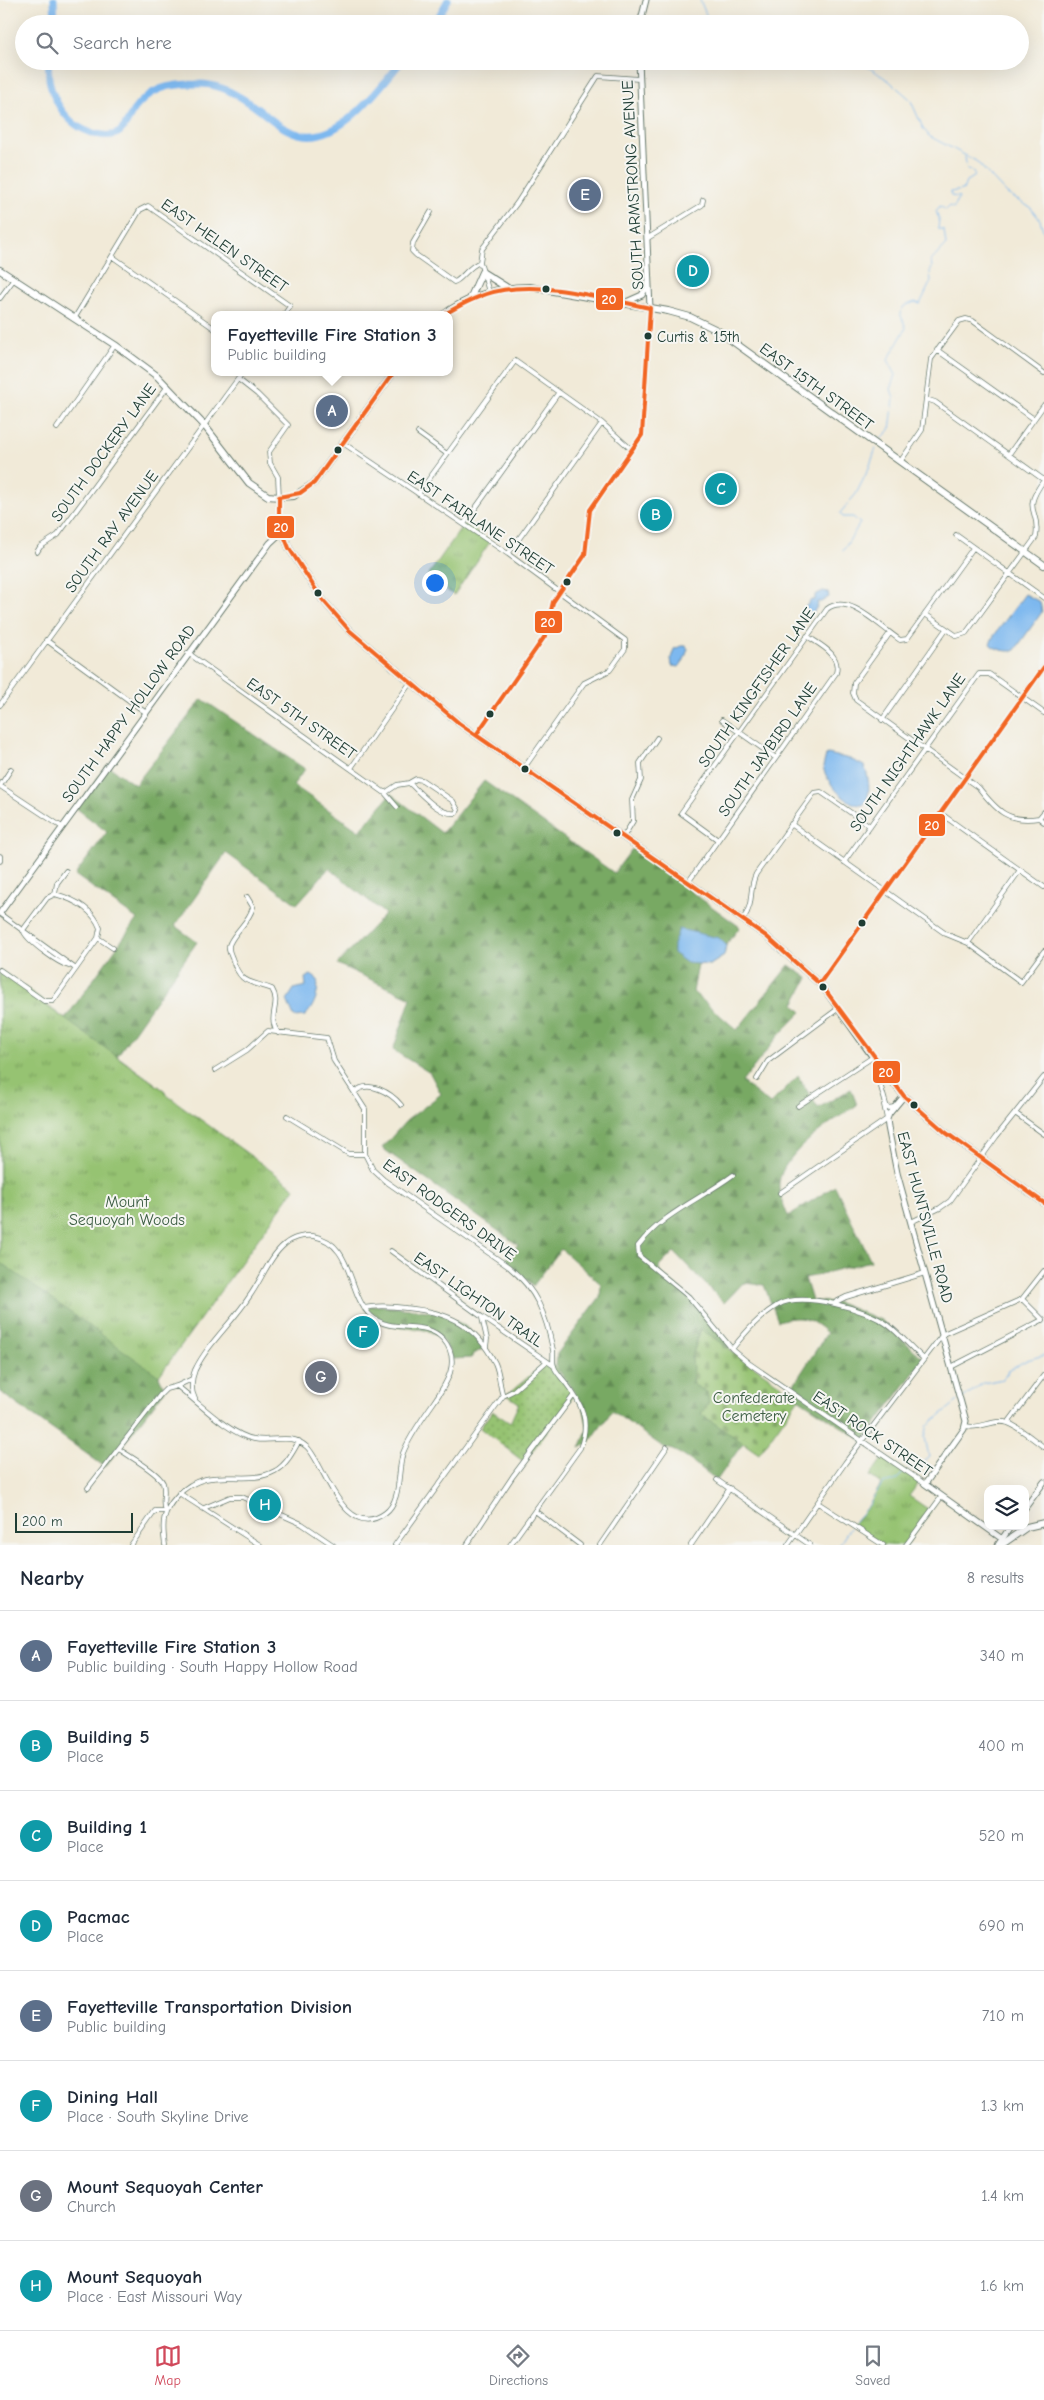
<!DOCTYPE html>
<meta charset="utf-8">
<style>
body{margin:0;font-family:"Comic Neue",sans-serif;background:#f6f6f7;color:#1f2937}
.controls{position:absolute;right:15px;bottom:15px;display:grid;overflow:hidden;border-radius:10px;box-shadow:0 5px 20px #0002}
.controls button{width:45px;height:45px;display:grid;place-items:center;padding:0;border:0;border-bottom:1px solid #e0e1e3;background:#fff;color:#1f2937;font:25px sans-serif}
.scale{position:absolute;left:15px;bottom:12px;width:118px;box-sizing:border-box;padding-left:5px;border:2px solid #1f3d34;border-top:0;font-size:14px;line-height:18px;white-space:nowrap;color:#1f3d34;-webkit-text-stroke:4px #f6f6f2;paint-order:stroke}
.you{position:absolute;left:434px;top:582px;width:18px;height:18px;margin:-12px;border:4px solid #fff;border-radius:50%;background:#1a73e8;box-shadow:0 0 0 8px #1a73e833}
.badge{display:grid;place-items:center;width:32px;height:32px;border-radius:50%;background:#d1495b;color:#fff;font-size:16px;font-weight:700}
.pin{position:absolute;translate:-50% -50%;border:2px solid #fff;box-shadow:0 1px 5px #0006}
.popup{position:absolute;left:211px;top:311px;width:242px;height:65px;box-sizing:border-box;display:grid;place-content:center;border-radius:10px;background:#fff;filter:drop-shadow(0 1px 4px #0005);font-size:16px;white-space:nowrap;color:#747a83}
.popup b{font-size:19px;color:#1f2937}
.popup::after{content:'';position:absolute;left:50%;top:100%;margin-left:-10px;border:10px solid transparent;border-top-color:#fff}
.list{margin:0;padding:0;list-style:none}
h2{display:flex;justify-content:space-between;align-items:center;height:65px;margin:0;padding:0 20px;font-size:21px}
h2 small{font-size:16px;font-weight:400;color:#747a83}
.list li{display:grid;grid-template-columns:32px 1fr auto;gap:15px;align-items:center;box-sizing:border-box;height:90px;padding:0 20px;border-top:1px solid #e0e1e3}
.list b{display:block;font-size:19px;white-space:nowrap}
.list p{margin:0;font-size:16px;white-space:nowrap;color:#747a83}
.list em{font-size:16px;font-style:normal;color:#747a83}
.icon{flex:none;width:28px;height:28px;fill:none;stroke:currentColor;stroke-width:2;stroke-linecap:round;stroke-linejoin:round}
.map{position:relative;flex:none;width:1044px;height:1545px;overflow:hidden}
.search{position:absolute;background:#fff;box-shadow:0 5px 20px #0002;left:15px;right:15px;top:15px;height:55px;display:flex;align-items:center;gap:12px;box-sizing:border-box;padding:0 18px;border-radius:28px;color:#747a83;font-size:19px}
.sheet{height:785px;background:#fff}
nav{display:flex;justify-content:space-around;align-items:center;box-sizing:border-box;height:70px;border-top:1px solid #e0e1e3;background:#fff;font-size:14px;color:#747a83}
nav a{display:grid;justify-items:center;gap:2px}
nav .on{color:#d1495b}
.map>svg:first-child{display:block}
.forest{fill:url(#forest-firs);stroke:#4c734c}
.cemetery{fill:url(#cemetery-stones);stroke:#5a8053}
.park{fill:url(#park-tufts);stroke:#5a8053}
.garden{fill:url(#garden-dots);stroke:#5a8053}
.water{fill:#7db8ef;stroke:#4e7a92}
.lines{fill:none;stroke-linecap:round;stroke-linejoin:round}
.stream{stroke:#7db8ef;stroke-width:1}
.river{stroke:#7db8ef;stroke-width:7}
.minor-casing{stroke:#687a6d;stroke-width:5.5}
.tertiary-casing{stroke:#687a6d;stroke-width:7}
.secondary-casing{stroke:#687a6d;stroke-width:8}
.primary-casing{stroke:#687a6d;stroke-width:8}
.minor{stroke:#fff;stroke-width:4}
.tertiary{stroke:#fff;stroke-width:5}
.secondary{stroke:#fff;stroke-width:5.5}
.primary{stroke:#fff;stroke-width:6}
.bus-1-casing{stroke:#f6f6f2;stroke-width:8}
.bus-1{stroke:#f26522;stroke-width:4}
.bus-dot{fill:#1f3d34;stroke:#f6f6f2;stroke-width:2}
.labels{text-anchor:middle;stroke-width:4;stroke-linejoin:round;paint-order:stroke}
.bus-label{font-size:15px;fill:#1f3d34;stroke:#f6f6f2;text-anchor:start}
.street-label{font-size:16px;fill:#1f3d34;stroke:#f6f6f2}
.park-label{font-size:16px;fill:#3d5e44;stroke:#f6f6f2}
.line-badge{stroke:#f6f6f2;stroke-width:2}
.badge-label{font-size:14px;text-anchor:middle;font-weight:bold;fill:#fff}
</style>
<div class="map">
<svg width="1044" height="1545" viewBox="0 0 1044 1545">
<defs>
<pattern id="forest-firs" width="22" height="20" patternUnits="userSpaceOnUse" patternTransform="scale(1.25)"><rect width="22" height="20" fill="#78a964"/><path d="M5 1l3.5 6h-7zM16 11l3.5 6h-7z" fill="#628b53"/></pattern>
<pattern id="cemetery-stones" width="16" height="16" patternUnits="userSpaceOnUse" patternTransform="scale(1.25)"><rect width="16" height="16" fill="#96c372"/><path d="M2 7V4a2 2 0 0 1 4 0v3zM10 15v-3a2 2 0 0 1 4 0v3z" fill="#7aa05e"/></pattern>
<pattern id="park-tufts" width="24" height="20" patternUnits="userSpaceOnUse" patternTransform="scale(1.25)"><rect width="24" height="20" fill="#96c372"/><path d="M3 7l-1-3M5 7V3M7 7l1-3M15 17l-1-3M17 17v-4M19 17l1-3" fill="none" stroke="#7aa05e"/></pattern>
<pattern id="garden-dots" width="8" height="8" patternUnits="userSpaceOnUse" patternTransform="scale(1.25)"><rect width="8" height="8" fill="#96c372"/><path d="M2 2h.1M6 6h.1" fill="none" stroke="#7aa05e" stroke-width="1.8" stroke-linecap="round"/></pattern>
</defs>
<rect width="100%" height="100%" fill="#f6f6f2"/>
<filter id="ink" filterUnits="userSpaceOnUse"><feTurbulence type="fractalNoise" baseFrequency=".02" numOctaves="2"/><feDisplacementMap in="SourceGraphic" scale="10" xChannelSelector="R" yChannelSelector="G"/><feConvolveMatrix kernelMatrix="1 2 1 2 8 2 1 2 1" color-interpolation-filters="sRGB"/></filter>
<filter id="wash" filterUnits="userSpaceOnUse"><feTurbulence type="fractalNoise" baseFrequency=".0096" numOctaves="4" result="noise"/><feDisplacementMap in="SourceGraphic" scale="20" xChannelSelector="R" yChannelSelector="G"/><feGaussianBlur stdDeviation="1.12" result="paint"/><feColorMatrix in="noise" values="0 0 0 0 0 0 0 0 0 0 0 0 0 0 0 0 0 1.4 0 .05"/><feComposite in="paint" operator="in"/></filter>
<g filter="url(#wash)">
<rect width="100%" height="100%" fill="#f1ead8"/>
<!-- forest -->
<path class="forest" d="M202 699 305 769 293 785 359 831 391 794 442 833 484 781 614 873 632 849 740 927 726 945 724 956 710 965 698 964 693 992 737 1030 789 965 808 978 794 1004 802 1012 779 1035 742 1082 770 1104 798 1076 818 1108 851 1089 857 1105C834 1120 782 1153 779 1183 778 1194 784 1206 788 1216L835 1186 871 1261 805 1278 812 1301 836 1302 881 1320 924 1359 863 1441 789 1392 827 1333C809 1317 801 1315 778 1321L764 1285 743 1283 724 1303 674 1252 659 1267V1271L689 1297 732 1349 700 1329 692 1357 694 1385 707 1392 709 1402 701 1414 743 1443 717 1480C707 1473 674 1446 666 1449L612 1411 589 1443 580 1448 588 1429 583 1405 556 1366 557 1354 600 1297 601 1284 561 1249 533 1286 505 1260 518 1245 382 1148 406 1121 441 1094 430 1073 393 1050 411 998 337 964 385 914 329 868 297 904 226 853 175 926 197 942 117 1056 165 1091 158 1374 165 1390 105 1467 0 1392V970L65 1019 137 919 75 875 107 832 76 808 107 765 135 785Z
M375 1305 437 1312 464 1325 486 1347 474 1354 471 1358 452 1359C437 1313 405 1339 375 1319 371 1316 368 1311 364 1308Z"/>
<!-- cemetery -->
<path class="cemetery" d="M701 1329 799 1398 759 1454 701 1414 709 1402 707 1392 694 1385 692 1357Z"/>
<!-- park -->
<path class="park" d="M464 524 490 542 454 595 427 577Z
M0 970 44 1001V1004L165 1091 164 1093 295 1188 159 1376 0 1262Z
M884 1456 920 1481 909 1496 931 1511 906 1545H883L852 1525 869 1505 881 1484 870 1476Z"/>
<!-- garden -->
<path class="garden" d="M546 1362 554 1366 574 1395 524 1462 480 1428 492 1411 510 1423 519 1403 507 1395Z"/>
<!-- water -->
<path class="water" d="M823 591 828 592 829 597 821 602H817L818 605 811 616 804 609 811 600H815V595Z
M1025 594 1040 602 1042 612 1015 650C1009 653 994 649 990 644L993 637Z
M681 646H686L688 649 684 660 679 667 672 666 671 658 674 649Z
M828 754 850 759 864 766C869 776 872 797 863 805 846 806 827 783 823 767L826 755Z
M679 929 719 938 726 945 724 956 710 965 687 963 673 953V945Z
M311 975 317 979C320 992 314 1007 305 1016L294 1017 287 1000 294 989 306 986 305 978Z"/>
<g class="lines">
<!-- stream -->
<path class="stream" d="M700 0 710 24
M859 61 888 80 910 99 923 128 929 136 976 161 1007 194 1031 208 1040 220 1044 233
M881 439 890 430 894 398 891 389 896 375 888 360 906 328 900 313 904 306 915 302 920 304 931 281 930 272 932 268 931 261 946 245 944 230 938 229 939 219 936 211 940 206 946 210 950 206 954 208 959 197 951 196 950 192 963 190 966 182 975 176 973 171 967 170 965 157
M843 551 860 523 853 517H843L840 513 856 494 869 468 876 448
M963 1398 983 1383 1003 1379 1010 1369 1027 1360 1044 1355
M909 1469 921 1464 929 1457 925 1437 928 1425 958 1401
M853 1523 869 1505 882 1484 895 1481 904 1472
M839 1545 850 1528"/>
<!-- river -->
<path class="river" d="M54 0 55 24
M434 24 448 0
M49 61C45 92 65 127 96 134 104 136 111 137 118 133 125 129 129 118 133 111 150 88 168 84 196 84 216 83 231 91 248 102 265 113 279 129 299 134 340 145 379 88 402 61"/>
</g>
</g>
<g filter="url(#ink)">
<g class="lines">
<defs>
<path id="minor" d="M431 212 413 243 412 251 416 255 454 282C461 281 467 267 480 262
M648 238 702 205 703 200
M113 257 215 329
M489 292 480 262 482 249 517 203 598 76 639 79
M0 298 14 279
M74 319 140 210 148 206 290 306 284 315
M937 350 1034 419
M238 379 257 394 288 425 269 452 270 463 278 477 279 497
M926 399 935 402 1044 480
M57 428 115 345
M418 433 447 454
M343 443 508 554 625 640V649L610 670 584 683 524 768
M1009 454 1044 405
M900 462 922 430 931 359 959 321 966 319 973 321 1044 373
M418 494 515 361 602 423 632 450
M464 524 559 392
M956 535 1044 598
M37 552 40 547 58 535 168 386
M508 554 602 423
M925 614 957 636 966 633 1036 537C1041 508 1020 513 1044 480
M890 633 854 683 853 693 856 700 979 788C997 811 1008 823 1039 818L1044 822
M46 640 145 712
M188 653 385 793 397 807
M0 705 243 372
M722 720 776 758
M882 720 946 629
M476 735 545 636 553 602 585 555 590 510 642 435 650 308
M351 768 410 683
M0 786 62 827
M0 786 11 769
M385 793 397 785 409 783C421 793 439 816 456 813L458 810 453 801 422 780 416 779 409 783
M940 813 1044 887
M1039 818 1044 812
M791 824 946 934 968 943 1021 982 1044 951
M624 836 633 821 632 800 641 780 640 763 657 738
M718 840 681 813 827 609C849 592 881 628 900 640L907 639 973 548
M0 856V861
M844 862 979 674H989L1044 713
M689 881 836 673C841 654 820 645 807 636
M55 894 57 883 66 871
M247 897 253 907C249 922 237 929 230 943 227 948 230 953 232 958 241 985 248 980 272 989 282 1005 266 1016 278 1033
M0 914 76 969
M743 919C755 903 748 890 756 874L814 793 821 792 870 826
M24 932C29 942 59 964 69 966
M98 938 113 948
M968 943 1020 870
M0 970 44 1001H53L98 938 100 928C93 909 73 899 55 894L47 898 23 930
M215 1070 247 1050 268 1031 327 1038 334 1061 365 1109V1154L373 1170 384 1180 509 1267C537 1290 546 1315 553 1350 554 1355 552 1361 554 1366 555 1371 561 1377 565 1382 582 1404 591 1421 580 1448L510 1545
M757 1079 768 1061 839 1008
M881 1087 887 1108 895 1107
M355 1092C368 1079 391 1093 401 1105
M798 1106 873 1057
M1015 1113 1044 1134
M287 1116 349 1154H365
M733 1175C701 1199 663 1213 638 1246L639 1256 689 1297 732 1349 750 1364 925 1484
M780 1193 887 1119 884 1105
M911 1222 940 1208 950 1201 996 1137 1044 1077
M391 1251 482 1317 554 1366
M1022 1299 1043 1320
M836 1302 846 1297 925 1273
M364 1308C378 1305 391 1306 406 1308 448 1312 475 1324 495 1363 500 1374 499 1385 503 1396
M482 1318 487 1339 486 1347
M732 1349C746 1332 759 1316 778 1305 802 1291 867 1309 888 1325 901 1335 911 1348 924 1359
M951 1367 1042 1320
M177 1386 192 1379
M1008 1423 1044 1375
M966 1426C980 1430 994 1418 1008 1423 1018 1426 1035 1441 1044 1447
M119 1449C130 1457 158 1472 163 1483 166 1493 161 1502 165 1511H155L131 1545
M717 1480 810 1545
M88 1488 160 1395 166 1389 177 1386C197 1401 230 1435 254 1439 274 1443 290 1432 307 1447 324 1463 344 1543 385 1513 402 1501 397 1471 403 1453 409 1438 418 1425 427 1412 441 1391 465 1364 443 1339 424 1318 392 1335 371 1316 347 1294 354 1243 313 1236 303 1235 292 1238 285 1244 269 1257 261 1281 249 1297 233 1322 208 1343 195 1370 191 1380 190 1389 195 1399
M179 1493 260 1545
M818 1503 883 1545
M204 1508 230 1497H242L302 1524 333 1545
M535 1511 580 1545
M165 1545C162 1524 162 1512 177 1496 209 1462 244 1488 275 1471 286 1465 293 1452 299 1441
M395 1545 503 1396 513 1391 546 1362
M467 1545 513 1476 574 1395
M600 1545 667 1447
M691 1545 730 1488
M788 1545 845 1463 943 1334 1022 1299 1044 1271
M906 1545 942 1496"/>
<path id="tertiary" d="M640 24 646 0
M639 61 650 308
M624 303 642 295 648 284
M0 913 270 543 282 532
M820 983 1044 667
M904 1096 889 1114 887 1119 888 1127 897 1173 966 1421 964 1429 925 1484 1005 1541
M1025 1508 1044 1482
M998 1545 1011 1526"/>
<path id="secondary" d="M279 497V523L289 548 322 599 349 630 460 724 766 936 823 987 873 1057 904 1096 945 1132 1044 1203"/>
<path id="primary" d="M0 270 115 345 157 376 204 425 249 483 268 496 279 497 294 496 314 483 394 372
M470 299 482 272 506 287
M443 315C469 296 498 287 530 287L668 311 690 317 717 330 1044 565
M1001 1545 1027 1527 1044 1523"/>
</defs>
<!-- minor casing -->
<use href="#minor" class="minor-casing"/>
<!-- tertiary casing -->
<use href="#tertiary" class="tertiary-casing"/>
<!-- secondary casing -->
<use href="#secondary" class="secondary-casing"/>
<!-- primary casing -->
<use href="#primary" class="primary-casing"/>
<!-- minor -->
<use href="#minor" class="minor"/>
<!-- tertiary -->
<use href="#tertiary" class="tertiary"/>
<!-- secondary -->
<use href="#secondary" class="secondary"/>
<!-- primary -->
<use href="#primary" class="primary"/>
<defs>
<path id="bus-1" d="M443 315C459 306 475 297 493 292 544 280 600 298 650 308L642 435 590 510 585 555 553 602 545 636 476 735
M394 372 314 483 300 493 279 497V523L289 548 322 599 349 630 460 724 766 936 823 987 904 1096 945 1132 1044 1203
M820 983 1044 667"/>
</defs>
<!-- bus-1 casing -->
<use href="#bus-1" class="bus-1-casing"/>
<!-- bus-1 -->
<use href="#bus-1" class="bus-1"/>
</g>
</g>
<!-- markers -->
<g class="bus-dot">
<circle cx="546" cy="289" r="4.5"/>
<circle cx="648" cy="336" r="4.5"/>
<circle cx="338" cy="450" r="4.5"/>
<circle cx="567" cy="582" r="4.5"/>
<circle cx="318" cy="593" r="4.5"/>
<circle cx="490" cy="714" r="4.5"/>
<circle cx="525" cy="769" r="4.5"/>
<circle cx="617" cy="833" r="4.5"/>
<circle cx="862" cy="923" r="4.5"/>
<circle cx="823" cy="987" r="4.5"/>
<circle cx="914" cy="1105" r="4.5"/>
</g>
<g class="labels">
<!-- bus labels -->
<g class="bus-label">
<text x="657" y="342">Curtis &amp; 15th</text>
</g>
<!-- street labels -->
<g class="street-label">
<text transform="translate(632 185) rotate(-93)" y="6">SOUTH ARMSTRONG AVENUE</text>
<text transform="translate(225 245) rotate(35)" y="6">EAST HELEN STREET</text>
<text transform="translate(817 386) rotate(36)" y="6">EAST 15TH STREET</text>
<text transform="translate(103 452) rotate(-54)" y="6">SOUTH DOCKERY LANE</text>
<text transform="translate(481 522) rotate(34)" y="6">EAST FAIRLANE STREET</text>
<text transform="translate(111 531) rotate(-54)" y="6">SOUTH RAY AVENUE</text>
<text transform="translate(756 687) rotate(-55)" y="6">SOUTH KINGFISHER LANE</text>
<text transform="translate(128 713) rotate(-54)" y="6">SOUTH HAPPY HOLLOW ROAD</text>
<text transform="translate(302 718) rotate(35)" y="6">EAST 5TH STREET</text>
<text transform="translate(767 749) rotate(-55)" y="6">SOUTH JAYBIRD LANE</text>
<text transform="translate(907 752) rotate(-55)" y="6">SOUTH NIGHTHAWK LANE</text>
<text transform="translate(450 1209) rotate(36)" y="6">EAST RODGERS DRIVE</text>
<text transform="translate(926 1217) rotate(75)" y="6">EAST HUNTSVILLE ROAD</text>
<text transform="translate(479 1299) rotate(35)" y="6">EAST LIGHTON TRAIL</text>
<text transform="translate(873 1433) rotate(34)" y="6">EAST ROCK STREET</text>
</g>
<!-- park labels -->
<g class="park-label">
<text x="127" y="1207">Mount<tspan x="127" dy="18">Sequoyah Woods</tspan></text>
<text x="754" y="1403">Confederate<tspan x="754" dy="18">Cemetery</tspan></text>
</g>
</g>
<g class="line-badge">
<rect x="595" y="287" width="29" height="24" rx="5" fill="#f26522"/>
<rect x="266" y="515" width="29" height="24" rx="5" fill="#f26522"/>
<rect x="534" y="610" width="29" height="24" rx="5" fill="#f26522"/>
<rect x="918" y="813" width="28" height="24" rx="5" fill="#f26522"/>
<rect x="872" y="1060" width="29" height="24" rx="5" fill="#f26522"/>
</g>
<g class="badge-label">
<text x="609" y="304">20</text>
<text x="281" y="532">20</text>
<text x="548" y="627">20</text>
<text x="932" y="830">20</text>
<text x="886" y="1077">20</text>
</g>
</svg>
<div class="controls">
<button><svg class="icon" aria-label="layers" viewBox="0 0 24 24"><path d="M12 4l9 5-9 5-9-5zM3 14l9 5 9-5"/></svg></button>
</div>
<div class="scale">200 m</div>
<div class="you"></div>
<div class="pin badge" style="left:332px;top:411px;background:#5c6f8a">A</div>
<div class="popup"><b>Fayetteville Fire Station 3</b>Public building</div>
<div class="pin badge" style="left:656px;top:515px;background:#0f9aa8">B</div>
<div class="pin badge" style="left:721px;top:489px;background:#0f9aa8">C</div>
<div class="pin badge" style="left:693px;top:271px;background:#0f9aa8">D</div>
<div class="pin badge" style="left:585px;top:195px;background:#5c6f8a">E</div>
<div class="pin badge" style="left:363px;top:1332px;background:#0f9aa8">F</div>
<div class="pin badge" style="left:321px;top:1377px;background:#6b7280">G</div>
<div class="pin badge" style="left:265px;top:1505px;background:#0f9aa8">H</div>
<div class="search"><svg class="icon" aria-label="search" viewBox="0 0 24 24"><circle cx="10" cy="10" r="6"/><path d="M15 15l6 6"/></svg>Search here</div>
</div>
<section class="sheet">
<h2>Nearby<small>8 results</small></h2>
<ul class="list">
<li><span class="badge" style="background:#5c6f8a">A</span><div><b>Fayetteville Fire Station 3</b><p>Public building · South Happy Hollow Road</p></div><em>340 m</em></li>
<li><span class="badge" style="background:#0f9aa8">B</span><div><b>Building 5</b><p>Place</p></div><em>400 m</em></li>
<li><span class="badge" style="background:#0f9aa8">C</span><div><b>Building 1</b><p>Place</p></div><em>520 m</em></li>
<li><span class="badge" style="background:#0f9aa8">D</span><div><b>Pacmac</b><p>Place</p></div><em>690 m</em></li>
<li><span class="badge" style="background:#5c6f8a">E</span><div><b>Fayetteville Transportation Division</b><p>Public building</p></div><em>710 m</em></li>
<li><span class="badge" style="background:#0f9aa8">F</span><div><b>Dining Hall</b><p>Place · South Skyline Drive</p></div><em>1.3 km</em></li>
<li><span class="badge" style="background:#6b7280">G</span><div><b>Mount Sequoyah Center</b><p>Church</p></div><em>1.4 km</em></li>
<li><span class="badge" style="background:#0f9aa8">H</span><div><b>Mount Sequoyah</b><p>Place · East Missouri Way</p></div><em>1.6 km</em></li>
</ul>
</section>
<nav>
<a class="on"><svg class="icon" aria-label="map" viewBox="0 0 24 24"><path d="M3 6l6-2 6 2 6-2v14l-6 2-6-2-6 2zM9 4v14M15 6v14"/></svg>Map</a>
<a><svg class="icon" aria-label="directions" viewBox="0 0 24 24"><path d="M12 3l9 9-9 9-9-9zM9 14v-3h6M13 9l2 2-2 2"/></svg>Directions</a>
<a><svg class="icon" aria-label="saved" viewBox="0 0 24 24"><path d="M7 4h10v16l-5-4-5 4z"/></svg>Saved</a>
</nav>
